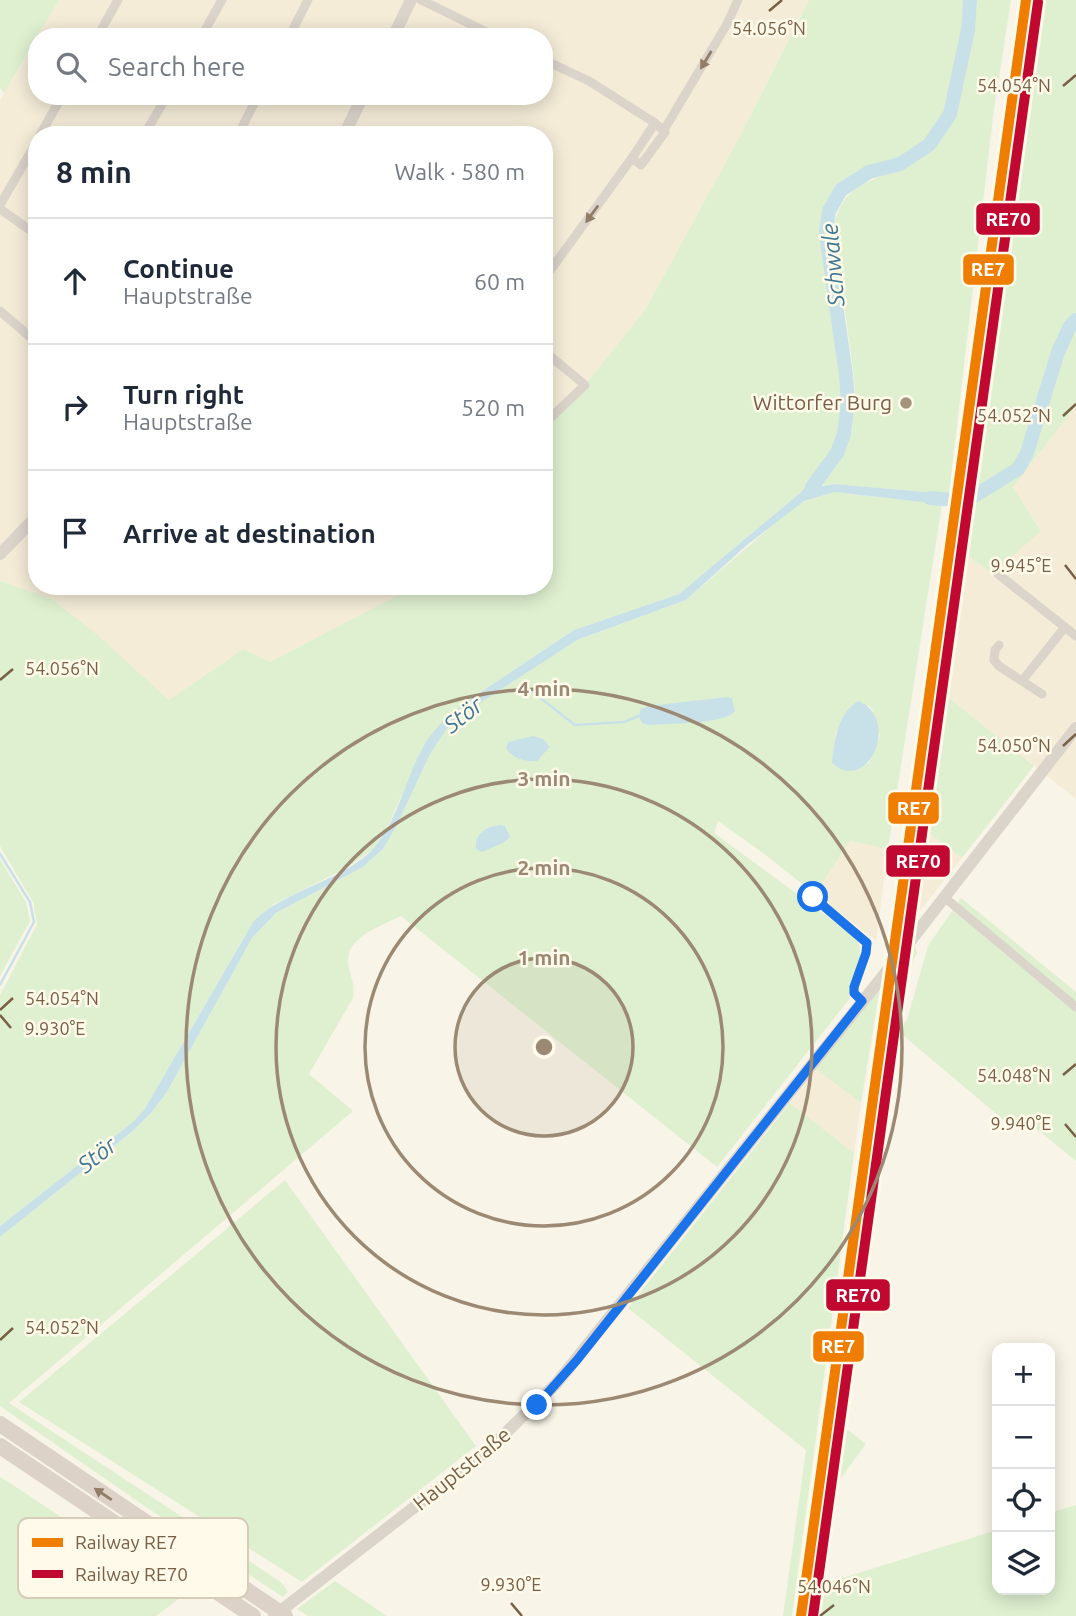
<!DOCTYPE html>
<meta charset="utf-8">
<style>
body{margin:0;font-family:Ubuntu,sans-serif;background:#f6f6f7;color:#1f2937}
.controls{position:absolute;right:21px;bottom:21px;display:grid;overflow:hidden;border-radius:14px;box-shadow:0 4px 18px #0003}
.controls button{width:63px;height:63px;display:grid;place-items:center;padding:0;border:0;border-bottom:2px solid #e0e1e3;background:#fff;color:#1f2937;font:35px sans-serif}
.stop{position:absolute;width:21px;height:21px;margin:-16px;border:5px solid #1a73e8;border-radius:50%;background:#fff}
.stop.end{background:#1a73e8;border-color:#fff;box-shadow:0 2px 7px #0008}
.list{margin:0;padding:0;list-style:none}
h2{display:flex;justify-content:space-between;align-items:center;height:91px;margin:0;padding:0 28px;font-size:30px}
h2 small{font-size:23px;font-weight:400;color:#747a83}
.list li{display:grid;grid-template-columns:46px 1fr auto;gap:21px;align-items:center;box-sizing:border-box;height:126px;padding:0 28px;border-top:2px solid #e0e1e3}
.list b{display:block;font-size:26px;white-space:nowrap}
.list p{margin:0;font-size:23px;white-space:nowrap;color:#747a83}
.list em{font-size:23px;font-style:normal;color:#747a83}
.icon{flex:none;width:38px;height:38px;fill:none;stroke:currentColor;stroke-width:2;stroke-linecap:round;stroke-linejoin:round}
.map{position:relative;flex:none;width:1076px;height:1616px;overflow:hidden}
.search{position:absolute;background:#fff;box-shadow:0 4px 18px #0003;left:28px;top:28px;width:525px;height:77px;display:flex;align-items:center;gap:18px;box-sizing:border-box;padding:0 24px;border-radius:28px;color:#747a83;font-size:26px}
.panel{position:absolute;background:#fff;box-shadow:0 4px 18px #0003;left:28px;top:126px;width:525px;height:469px;border-radius:28px}
.map>svg:first-child{display:block}
.residential{fill:#f4ecd7}
.green{fill:#dff0d0;fill-rule:evenodd}
.water{fill:#c8e1e9}
.lines{fill:none;stroke-linecap:round;stroke-linejoin:round}
.stream{stroke:#c8e1e9;stroke-width:2.5}
.river{stroke:#c8e1e9;stroke-width:14}
.street{stroke:#dbd4cb;stroke-width:9}
.secondary{stroke:#dbd4cb;stroke-width:12}
.highway{stroke:#ddd2c7;stroke-width:16}
.rail-1-casing{stroke:#fffae9;stroke-width:16}
.rail-2-casing{stroke:#fffae9;stroke-width:16}
.rail-1{stroke:#ef7d00;stroke-width:10}
.rail-2{stroke:#c10831;stroke-width:10}
.oneway{fill:#917c66}
.route{stroke:#1a73e8;stroke-width:9}
.ticks{fill:none;stroke:#785f45;stroke-width:2.5}
.ring{fill:none;stroke:#9c8973;stroke-width:3.5}
.poi-dot{fill:#a5937e;stroke:#fffae9;stroke-width:2.5}
.labels{text-anchor:middle;stroke-width:5;stroke-linejoin:round;paint-order:stroke}
.poi-label{font-size:21px;fill:#785f45;stroke:#fffae9;text-anchor:end}
.street-label{font-size:21px;fill:#785f45;stroke:#fffae9}
.water-label{font-size:23px;font-style:italic;fill:#3f7995;stroke:#fffae9}
.key{fill:#fffae9;stroke:#d6ccb8;stroke-width:2}
.key-label{font-size:19px;fill:#785f45}
.ticks-label{font-size:18px;text-anchor:middle;fill:#785f45;stroke:#fffae9;stroke-width:5;stroke-linejoin:round;paint-order:stroke}
.centre{fill:#9c8973;stroke:#fffae9;stroke-width:3.5}
.ring-label{font-size:21px;text-anchor:middle;font-weight:bold;fill:#9c8973;stroke:#fffae9;stroke-width:5;stroke-linejoin:round;paint-order:stroke}
.line-badge{stroke:#fffae9;stroke-width:2.5}
.badge-label{font-size:19px;text-anchor:middle;font-weight:bold;fill:#fff}
</style>
<div class="map">
<svg width="1076" height="1616" viewBox="0 0 1076 1616">
<rect width="100%" height="100%" fill="#f8f4e7"/>
<!-- residential -->
<path class="residential" d="M59 0H809L740 136 645 310 585 385 544 424V135H37V586H415L270 662 243 649 169 700 52 599 0 581V100L37 38V96H544V37H37Z
M1076 406V799L938 689 959 549 992 574 1041 530 1013 487Z
M917 824 962 858 899 937Z
M850 841 888 849 876 941 815 894Z
M816 1069 861 1103 854 1153 790 1103Z"/>
<!-- green -->
<path class="green" d="M0 0H59L4 93 0 88Z
M809 0H1011L993 117 949 494 834 484 819 485 834 466 852 430 855 402 854 377 834 232C837 189 865 183 899 169 911 164 921 156 932 149L929 145 900 164 869 172 841 190 829 211 826 234 846 375 848 403 843 407C840 446 827 465 800 493L679 594 574 630 463 704 434 732 422 749 384 835 372 850 345 869 274 904 245 935 144 1110 133 1122 0 1226V995L37 924 33 902 0 846V581L52 599 102 639 169 700 243 649 270 662 415 586H544V424L585 385 645 310 740 136Z
M1033 0H1076V406L1013 487 1041 531 992 574 959 549 963 486Z
M834 492 942 504 888 849 850 841 815 894 763 853 718 821 714 833 854 936C870 952 849 977 850 998L717 1167 401 916C385 924 347 937 348 960 348 975 356 980 353 998L309 1074 353 1111 9 1403 281 1582 288 1592 283 1597 143 1505 0 1406V1237L134 1130 152 1112 167 1092 252 938 276 913 363 867 383 849 396 827 430 754 446 730 463 714 572 642 686 600 795 506 816 496ZM868 705 872 709 880 736 869 763C855 769 844 774 832 763L836 732Z
M938 689 1034 766 962 858 917 824Z
M0 859 26 902 30 921 0 976Z
M961 898 1076 992V1161L1028 1122 1007 1123 898 1031 907 1020 928 946Z
M914 942 917 953 902 983 894 980 896 967Z
M880 988 861 1103 816 1069Z
M790 1103 854 1153 792 1616H783L806 1450 628 1308Z
M285 1180 476 1446 302 1582 19 1402Z
M834 1419 866 1444 826 1498Z
M0 1477 7 1481 181 1597 156 1616H0Z
M1076 1505V1616H819L823 1584 997 1530V1590H1050V1513Z
M335 1581 387 1616H308L297 1609Z"/>
<!-- water -->
<path class="water" d="M819 472 826 476 820 483 821 486 834 484 949 494 948 505 834 492 804 501 747 545 686 600 577 640 463 714 446 730 430 754 396 827 383 849 363 867 276 913 252 938 167 1092 152 1112 134 1130 0 1237V1226L133 1122 144 1110 253 922C286 889 338 883 371 851 396 825 404 783 421 751 430 732 447 717 463 704L574 630 679 594 800 493Z
M728 697 732 699 735 711C725 725 667 723 648 725L642 723 639 716 641 709 648 706Z
M859 701C901 720 868 795 832 763 834 742 838 711 859 701Z
M533 736 543 739 550 747 537 761C525 762 513 759 506 748L508 742Z
M500 825 505 826 510 837 503 843 482 852 476 849C474 834 487 826 500 825Z"/>
<g class="lines">
<!-- stream -->
<path class="stream" d="M525 686 575 725 624 722 639 716
M0 854 30 902 34 922 0 985"/>
<!-- river -->
<path class="river" d="M812 487 837 453 844 434 848 403 846 375 826 234 829 211 841 190 869 172 900 164 929 145 950 114 968 30 970 0
M930 498 966 501 1018 469 1027 453 1058 352 1070 326 1076 320"/>
<!-- street -->
<path class="street" d="M421 0 497 37
M97 37 118 0
M201 37 222 0
M289 37 308 0
M544 60 589 81 655 123 665 132 641 165 632 158 655 123
M664 130 727 24 738 0
M40 135 62 96
M144 135 167 96
M238 135 258 96
M0 205 37 141
M0 209 37 235
M544 279 632 158
M0 311 37 343
M544 351 585 385 544 424
M998 574 1076 636
M999 645 995 650 994 660 999 666 1042 694
M1022 681 1065 627
M813 897 867 943 866 953 854 987V993L862 1001
M944 897 1076 1007"/>
<!-- secondary -->
<path class="secondary" d="M393 37 411 0
M344 135 363 96
M0 554 37 516
M274 1616 488 1450 556 1384 887 971 1076 728"/>
<!-- highway -->
<path class="highway" d="M0 1424 285 1616
M0 1446 253 1616"/>
<defs>
<path id="rail-1" d="M801 1616 1026 0"/>
<path id="rail-2" d="M813 1616 1038 2"/>
</defs>
<!-- rail-1 casing -->
<use href="#rail-1" class="rail-1-casing"/>
<!-- rail-2 casing -->
<use href="#rail-2" class="rail-2-casing"/>
<!-- rail-1 -->
<use href="#rail-1" class="rail-1"/>
<!-- rail-2 -->
<use href="#rail-2" class="rail-2"/>
</g>
<!-- one-way arrows -->
<defs><path id="oneway-solid" d="M-6-.8H1V-3.2L6.5 0L1 3.2V.8H-6Z" transform="scale(1.75)"/></defs>
<g class="oneway">
<use href="#oneway-solid" transform="translate(706 60) rotate(121)"/>
<use href="#oneway-solid" transform="translate(592 214) rotate(126)"/>
<use href="#oneway-solid" transform="translate(103 1494) rotate(-146)"/>
</g>
<g class="lines">
<!-- route -->
<path class="route" d="M537 1405 577 1360 862 1001 854 993V987L866 953 867 943 813 897"/>
</g>
<!-- ticks -->
<path class="ticks" d="M769 11 782 0M1063 86 1076 75M1063 416 1076 404M1065 565 1076 579M0 680 13 669M1063 746 1076 734M0 1010 13 998M0 1015 11 1028M1063 1075 1076 1064M1065 1124 1076 1137M0 1340 13 1328M511 1603 522 1616M820 1616 834 1605"/>
<!-- distance rings -->
<circle cx="544" cy="1047" r="89" fill="#9c8973" fill-opacity=".12"/>
<g class="ring">
<circle cx="544" cy="1047" r="89"/>
<circle cx="544" cy="1047" r="179"/>
<circle cx="544" cy="1047" r="268"/>
<circle cx="544" cy="1047" r="358"/>
</g>
<!-- markers -->
<circle class="poi-dot" cx="906" cy="403" r="7"/>
<g class="labels">
<!-- poi labels -->
<g class="poi-label">
<text x="892" y="410">Wittorfer Burg</text>
</g>
<!-- street labels -->
<g class="street-label">
<text transform="translate(462 1469) rotate(-39)" y="7">Hauptstraße</text>
</g>
<!-- water labels -->
<g class="water-label">
<text transform="translate(833 265) rotate(-95)" y="8">Schwale</text>
<text transform="translate(463 715) rotate(-38)" y="8">Stör</text>
<text transform="translate(97 1155) rotate(-38)" y="8">Stör</text>
</g>
</g>
<!-- legend -->
<rect x="18" y="1518" width="230" height="80" rx="10" class="key"/>
<rect x="32" y="1538" width="31" height="9" fill="#ef7d00"/>
<rect x="32" y="1570" width="31" height="8" fill="#c10831"/>
<g class="key-label">
<text x="75" y="1549">Railway RE7</text>
<text x="75" y="1581">Railway RE70</text>
</g>
<g class="ticks-label">
<text x="769" y="35">54.056°N</text>
<text x="1014" y="92">54.054°N</text>
<text x="1014" y="422">54.052°N</text>
<text x="1021" y="572">9.945°E</text>
<text x="62" y="675">54.056°N</text>
<text x="1014" y="752">54.050°N</text>
<text x="62" y="1005">54.054°N</text>
<text x="55" y="1035">9.930°E</text>
<text x="1014" y="1082">54.048°N</text>
<text x="1021" y="1130">9.940°E</text>
<text x="62" y="1334">54.052°N</text>
<text x="511" y="1591">9.930°E</text>
<text x="834" y="1593">54.046°N</text>
</g>
<circle cx="544" cy="1047" r="10" class="centre"/>
<g class="ring-label">
<text x="544" y="696">4 min</text>
<text x="544" y="786">3 min</text>
<text x="544" y="875">2 min</text>
<text x="544" y="965">1 min</text>
</g>
<g class="line-badge">
<rect x="975" y="202" width="66" height="34" rx="7" fill="#c10831"/>
<rect x="962" y="253" width="53" height="33" rx="7" fill="#ef7d00"/>
<rect x="887" y="791" width="53" height="34" rx="7" fill="#ef7d00"/>
<rect x="885" y="844" width="66" height="34" rx="7" fill="#c10831"/>
<rect x="825" y="1278" width="66" height="34" rx="7" fill="#c10831"/>
<rect x="812" y="1330" width="53" height="33" rx="7" fill="#ef7d00"/>
</g>
<g class="badge-label">
<text x="1008" y="226">RE70</text>
<text x="988" y="276">RE7</text>
<text x="914" y="815">RE7</text>
<text x="918" y="868">RE70</text>
<text x="858" y="1302">RE70</text>
<text x="838" y="1353">RE7</text>
</g>
</svg>
<div class="controls">
<button>+</button>
<button>−</button>
<button><svg class="icon" aria-label="locate" viewBox="0 0 24 24"><circle cx="12" cy="12" r="6"/><path d="M12 2v4M12 18v4M2 12h4M18 12h4"/></svg></button>
<button><svg class="icon" aria-label="layers" viewBox="0 0 24 24"><path d="M12 4l9 5-9 5-9-5zM3 14l9 5 9-5"/></svg></button>
</div>
<div class="stop" style="left:813px;top:897px"></div>
<div class="stop end" style="left:537px;top:1405px"></div>
<div class="search"><svg class="icon" aria-label="search" viewBox="0 0 24 24"><circle cx="10" cy="10" r="6"/><path d="M15 15l6 6"/></svg>Search here</div>
<section class="panel">
<h2>8 min<small>Walk · 580 m</small></h2>
<ul class="list">
<li><svg class="icon" aria-label="ahead" viewBox="0 0 24 24"><path d="M12 20V5M6 11l6-6 6 6"/></svg><div><b>Continue</b><p>Hauptstraße</p></div><em>60 m</em></li>
<li><svg class="icon" aria-label="right" viewBox="0 0 24 24"><path d="M7 20v-9h11M14 6l5 5-5 5"/></svg><div><b>Turn right</b><p>Hauptstraße</p></div><em>520 m</em></li>
<li><svg class="icon" aria-label="arrive" viewBox="0 0 24 24"><path d="M6 21V4h12l-3 4 3 4H6"/></svg><div><b>Arrive at destination</b></div></li>
</ul>
</section>
</div>
